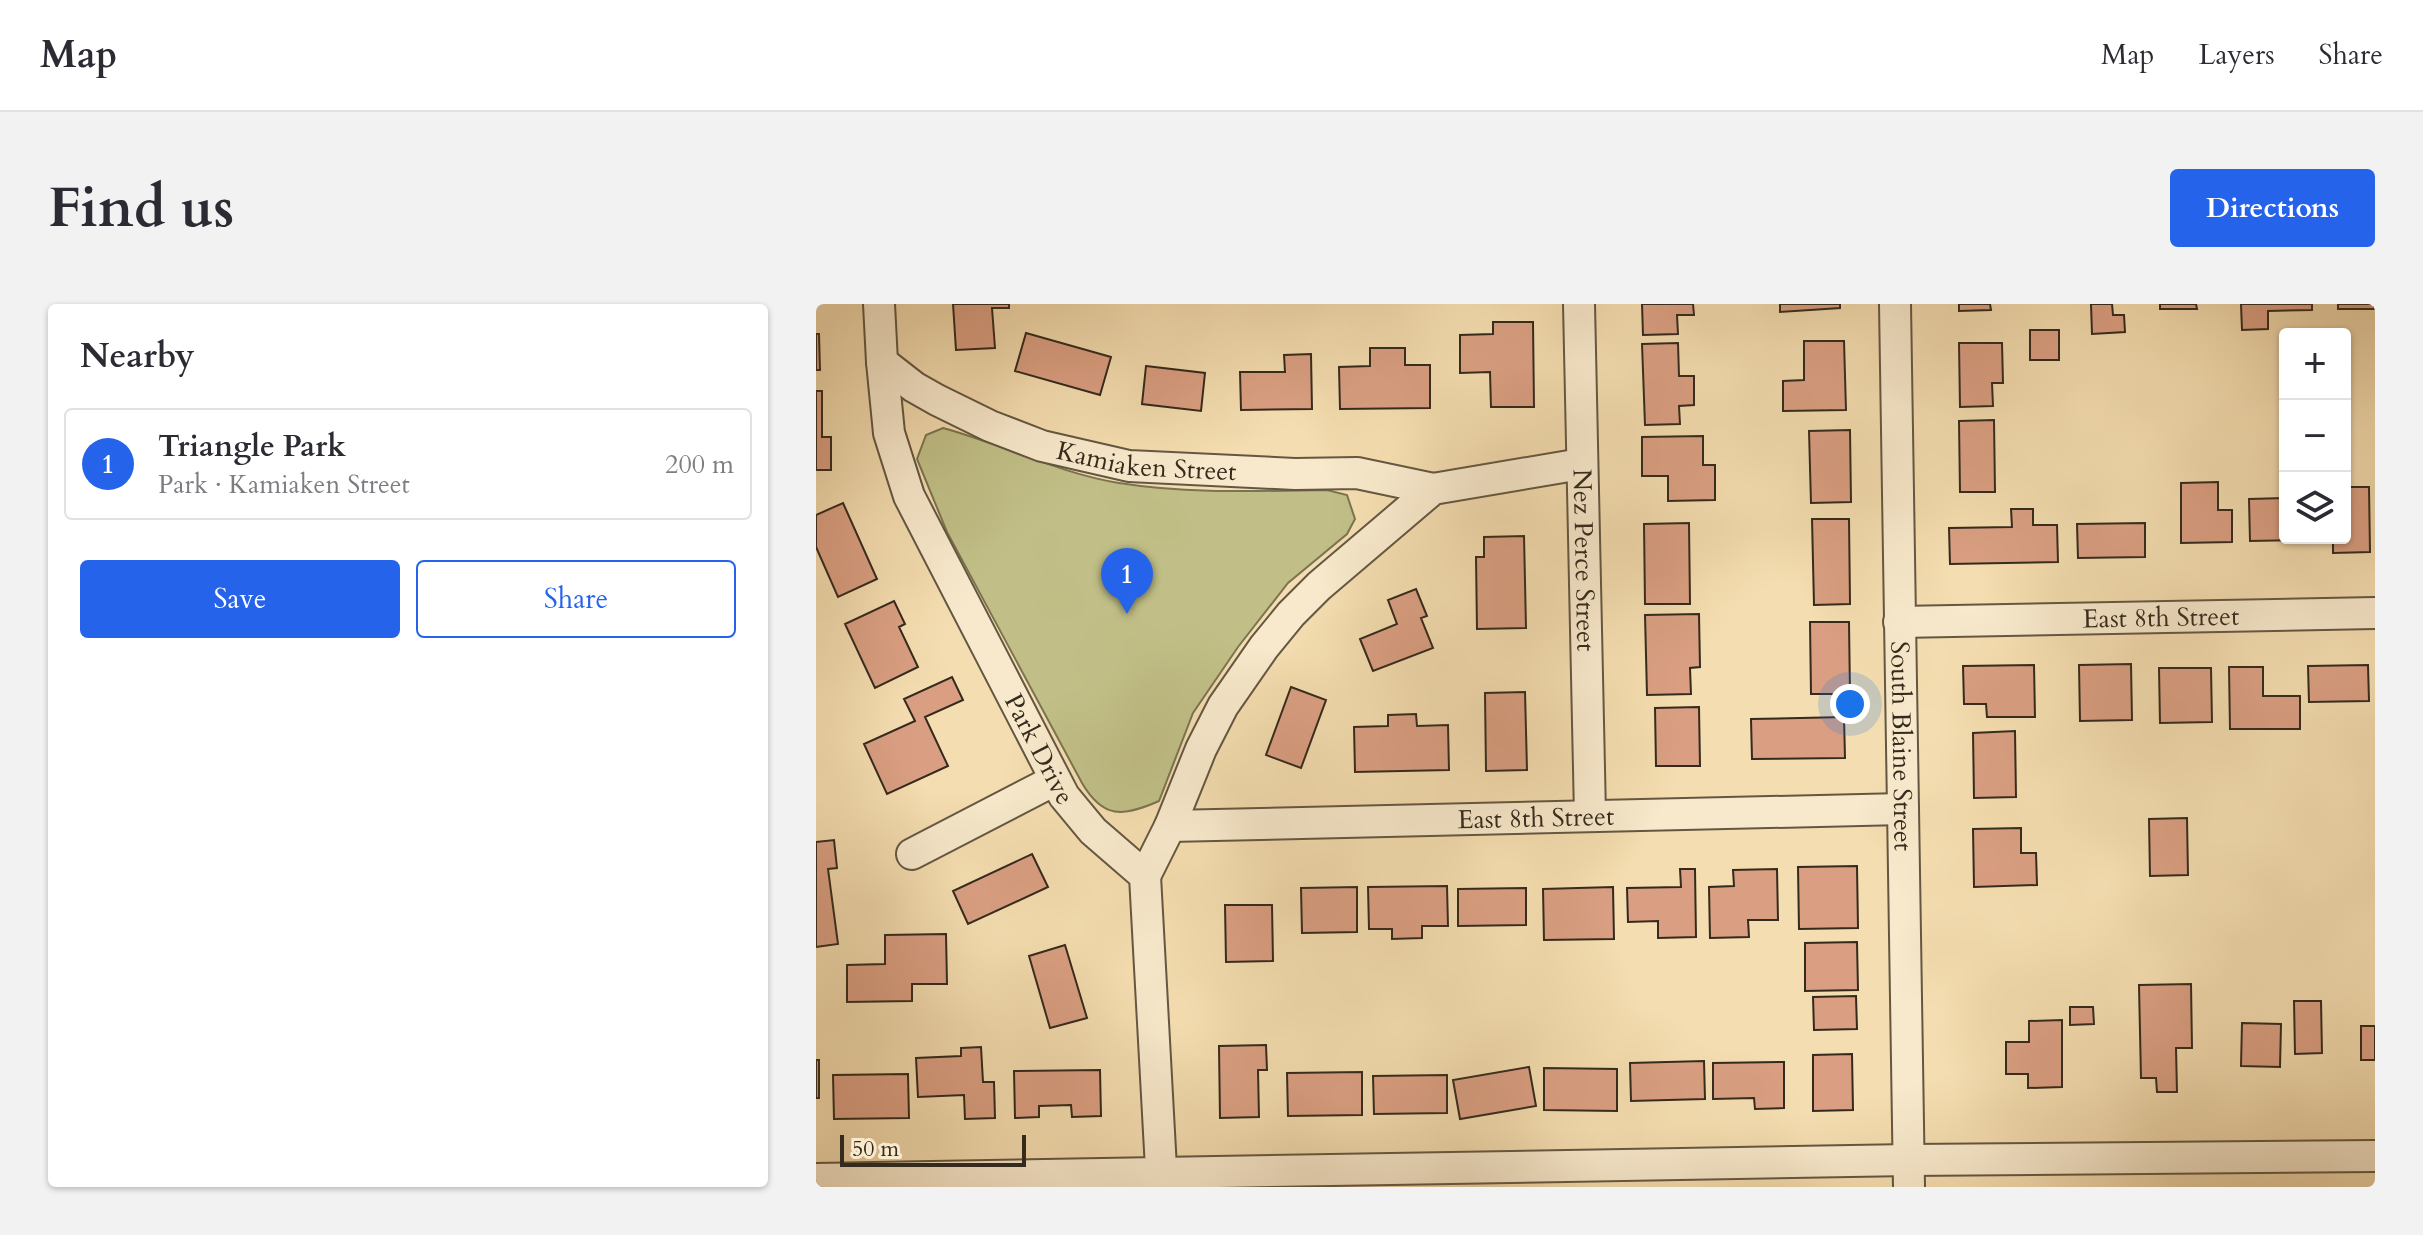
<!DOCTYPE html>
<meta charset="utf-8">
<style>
body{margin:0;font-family:Cardo,serif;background:#f2f2f3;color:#2b2b33}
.controls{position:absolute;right:24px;top:24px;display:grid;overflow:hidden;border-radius:8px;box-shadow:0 2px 6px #0004}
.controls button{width:72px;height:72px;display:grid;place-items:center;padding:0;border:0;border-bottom:2px solid #e1e1e2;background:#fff;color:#2b2b33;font:40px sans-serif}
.scale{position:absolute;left:24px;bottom:20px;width:186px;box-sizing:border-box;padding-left:8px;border:4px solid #342a1d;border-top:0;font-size:22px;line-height:28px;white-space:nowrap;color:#342a1d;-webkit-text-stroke:6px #f8e9cc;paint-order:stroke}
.you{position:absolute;left:1034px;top:400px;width:28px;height:28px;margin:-20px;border:6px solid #fff;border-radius:50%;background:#1a73e8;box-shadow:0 0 0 12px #1a73e833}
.badge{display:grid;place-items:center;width:52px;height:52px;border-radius:50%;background:#2563eb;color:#fff;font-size:26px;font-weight:700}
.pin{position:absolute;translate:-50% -66px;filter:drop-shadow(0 2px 4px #0008)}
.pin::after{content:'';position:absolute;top:42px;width:28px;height:24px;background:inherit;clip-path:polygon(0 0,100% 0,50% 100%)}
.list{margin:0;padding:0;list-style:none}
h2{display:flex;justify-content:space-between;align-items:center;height:104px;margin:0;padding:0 32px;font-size:34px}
h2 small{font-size:26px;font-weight:400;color:#7c7c81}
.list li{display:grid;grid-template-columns:52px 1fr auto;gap:24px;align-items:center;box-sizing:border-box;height:112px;margin:0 16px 16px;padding:0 16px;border:2px solid #e1e1e2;border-radius:8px}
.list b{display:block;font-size:30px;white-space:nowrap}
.list p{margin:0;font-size:26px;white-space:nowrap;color:#7c7c81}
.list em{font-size:26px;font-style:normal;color:#7c7c81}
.actions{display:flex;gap:16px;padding:24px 32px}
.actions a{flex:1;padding:18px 0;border:2px solid #2563eb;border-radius:8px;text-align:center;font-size:28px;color:#2563eb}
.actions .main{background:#2563eb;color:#fff}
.icon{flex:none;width:44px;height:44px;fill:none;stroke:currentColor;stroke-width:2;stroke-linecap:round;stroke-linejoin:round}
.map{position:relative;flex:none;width:1559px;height:883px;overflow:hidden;border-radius:8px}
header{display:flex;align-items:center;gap:48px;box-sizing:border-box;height:112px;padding:0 40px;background:#fff;border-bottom:2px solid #e1e1e2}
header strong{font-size:38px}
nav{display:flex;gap:44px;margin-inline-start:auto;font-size:28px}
.intro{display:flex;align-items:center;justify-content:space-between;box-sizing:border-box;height:192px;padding:0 48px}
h1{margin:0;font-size:56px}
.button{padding:20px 36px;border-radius:8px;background:#2563eb;color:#fff;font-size:28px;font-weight:700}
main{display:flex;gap:48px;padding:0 48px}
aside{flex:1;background:#fff;border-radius:8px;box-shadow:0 2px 6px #0004}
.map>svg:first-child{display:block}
.green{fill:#c1bf87;stroke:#7a7452;stroke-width:2}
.building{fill:#da9f82;stroke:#342a1d;stroke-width:2}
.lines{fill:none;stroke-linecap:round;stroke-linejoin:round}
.minor-casing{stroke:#645742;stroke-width:34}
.minor{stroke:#f8e9cc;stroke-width:30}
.labels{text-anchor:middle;stroke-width:7;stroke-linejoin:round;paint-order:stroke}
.street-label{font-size:26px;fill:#342a1d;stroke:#f8e9cc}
</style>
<header>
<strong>Map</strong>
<nav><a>Map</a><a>Layers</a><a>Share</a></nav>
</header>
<div class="intro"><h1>Find us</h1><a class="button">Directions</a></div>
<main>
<aside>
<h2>Nearby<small></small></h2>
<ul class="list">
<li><span class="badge">1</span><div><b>Triangle Park</b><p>Park · Kamiaken Street</p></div><em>200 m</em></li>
</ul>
<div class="actions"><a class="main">Save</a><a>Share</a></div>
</aside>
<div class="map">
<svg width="1559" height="883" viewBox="0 0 1559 883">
<rect width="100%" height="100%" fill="#f4ddb0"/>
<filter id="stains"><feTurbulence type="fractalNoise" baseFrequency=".0025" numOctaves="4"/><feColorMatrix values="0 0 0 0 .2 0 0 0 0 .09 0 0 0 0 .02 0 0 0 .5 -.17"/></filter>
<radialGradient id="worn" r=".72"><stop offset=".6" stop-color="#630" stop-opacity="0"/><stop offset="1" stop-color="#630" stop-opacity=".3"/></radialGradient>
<!-- green -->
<path class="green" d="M127 124C186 140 242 169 303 179 372 190 441 187 511 186L531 191 539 215 531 230 472 279 422 343 377 409 343 497C307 513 287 515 266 479L131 228 101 155 110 131Z"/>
<!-- building -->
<path class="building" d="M137 0H193V4H176L179 44 140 46Z
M826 0H877L878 11H861L862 30 827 31Z
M964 0H1024V4L964 8Z
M1143 0H1174L1175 6 1143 7Z
M1275 0H1296L1297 11H1308L1309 28 1276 30Z
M1344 0H1380L1381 5H1344Z
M1425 0H1496V6L1452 7V25L1426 26Z
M1522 0H1558V5H1522Z
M677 18H717L718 103H675L674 68 644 69V31L677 30Z
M1214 26H1243V56H1214Z
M210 29 295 53 284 91 199 67Z
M0 30H3L4 66H0Z
M988 37H1028L1030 106 967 107V77L988 76Z
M862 39 863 72H878V101L863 102 864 120 829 121 826 40Z
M1143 39H1186L1187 79H1176L1177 102 1144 103Z
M554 44H589V61H614V104L524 105 523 63 554 62Z
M495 50 496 105 425 106 424 68H469L468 51Z
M330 62 389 69 385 107 326 100Z
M0 87H6V133H15V166H0Z
M1178 116 1179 188H1144L1143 117Z
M1034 126 1035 198 995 199 993 127Z
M887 132V161H899V196L852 197V172H826V133Z
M1402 178V206H1416V238L1365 239V179Z
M1529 183H1553L1554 248 1517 249V234H1529Z
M1469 194V234H1492V236L1434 237 1433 195Z
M27 199 61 275 22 293 0 243V211Z
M1195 205H1217V221H1241L1242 258 1134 260 1133 224 1196 223Z
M996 215H1033L1034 300 998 301Z
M873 219 874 300H829L828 220Z
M1329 219V253L1262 254 1261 220Z
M708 232 710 324 661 325 660 253H668V233Z
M600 285 611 312 605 314 617 344 557 367 544 335 581 320 572 296Z
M78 297 89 320 83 323 102 363 59 384 29 320Z
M883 310 884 363 874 364 875 390 831 391 829 311Z
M994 318H1033L1034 390H995Z
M1315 360 1316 416 1264 417 1263 361Z
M1218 361 1219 413H1171L1170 400H1148L1147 362Z
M1552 361 1553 397 1493 398 1492 362Z
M1413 363H1447V392H1484V425H1414Z
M1343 364H1395L1396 418 1344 419Z
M136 373 147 396 109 413 132 462 71 490 48 440 99 417 88 395Z
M475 383 510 396 485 464 450 451Z
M709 388 711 466 670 467 669 389Z
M883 403 884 462H840L839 404Z
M600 410 601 422 632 421 633 466 539 468 538 423 572 422V411Z
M1028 413 1029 454 936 455 935 415Z
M1199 427 1200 493 1158 494 1157 429Z
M1371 514 1372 571 1334 572 1333 515Z
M1205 524V549H1220L1221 581 1158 583 1157 525Z
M18 536 21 564 12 565 22 640 0 643V538Z
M216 550 232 583 152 620 137 587Z
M1041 562 1042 624 983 625 982 563Z
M864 565H879L880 633 842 634V617L812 618 811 584 865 583Z
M961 565 962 616H932L933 633 894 634 893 583 918 582 917 566Z
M631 582 632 622H606V634L576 635V625H553L552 583Z
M541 583V628L486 629 485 584Z
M797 583 798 635 728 636 727 585Z
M710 584V621L642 622V585Z
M409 601H456L457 657 410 658Z
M130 630 131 680H96V697L31 698V661L69 660V631Z
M1041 638 1042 686 989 687V639Z
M249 641 271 714 234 724 213 652Z
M1375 680 1376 744H1360L1361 788H1341L1340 774H1325L1323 681Z
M1040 692 1041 725 998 726 997 693Z
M1478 697H1505L1506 749 1479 750Z
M1254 703H1277L1278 720 1254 721Z
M1246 716V783L1212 784V770H1190V738H1213V717Z
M1426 719 1465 720 1464 763 1425 762Z
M1545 722H1559V756H1545Z
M450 741 451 766H442L443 813 404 814 403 742Z
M165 743 167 778H178L179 814 149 815 148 791 102 793 100 754 145 752V744Z
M1036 750 1037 806 997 807V751Z
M0 756H3V794H0Z
M888 757 889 795 815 797 814 759Z
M968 758V804L939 805 938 794 897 795V759Z
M713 763 720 802 644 815 637 776Z
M728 764 801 765V807L728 806Z
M284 766 285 812 256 813 255 801 223 802V813L199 814 198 767Z
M546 768V811L472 812 471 769Z
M92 770 93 814 18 815 17 771Z
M631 771V809L558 810 557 772Z"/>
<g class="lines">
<defs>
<g id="minor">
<path id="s1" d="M63 0 66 58 73 129 93 192 248 492 277 527 329 572 346 883"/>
<path id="s2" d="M763 0 774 511"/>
<path id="s3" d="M1079 0 1093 883"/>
<path id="s4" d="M66 58 98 83 121 96 174 122 226 142 313 162 479 170 541 169 617 185"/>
<path id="s5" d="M1083 318 1559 309"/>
<path id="s6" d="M354 522 1087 505"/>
<path d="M96 550 239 476"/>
<path d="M329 572 354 522 385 445 407 402 448 343 475 310 503 282 617 185 765 160"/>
<path d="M0 875 1093 856 1559 852"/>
</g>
</defs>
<!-- minor casing -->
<use href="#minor" class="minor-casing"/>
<!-- minor -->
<use href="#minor" class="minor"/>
</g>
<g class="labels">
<!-- street labels -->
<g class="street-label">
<text dy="9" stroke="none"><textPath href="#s4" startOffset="288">Kamiaken Street</textPath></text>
<text dy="9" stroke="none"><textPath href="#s2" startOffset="256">Nez Perce Street</textPath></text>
<text dy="9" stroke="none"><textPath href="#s5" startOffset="262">East 8th Street</textPath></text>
<text dy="9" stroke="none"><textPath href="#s3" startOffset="442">South Blaine Street</textPath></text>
<text dy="9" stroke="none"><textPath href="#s1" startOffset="480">Park Drive</textPath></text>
<text dy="9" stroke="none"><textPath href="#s6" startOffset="366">East 8th Street</textPath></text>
</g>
</g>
<rect width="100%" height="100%" filter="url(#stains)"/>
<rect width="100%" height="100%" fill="url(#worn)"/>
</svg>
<div class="controls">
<button>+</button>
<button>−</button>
<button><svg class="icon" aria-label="layers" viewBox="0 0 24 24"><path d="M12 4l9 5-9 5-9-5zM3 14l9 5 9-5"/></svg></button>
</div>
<div class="scale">50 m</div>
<div class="you"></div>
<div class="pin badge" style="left:311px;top:310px">1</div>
</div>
</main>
